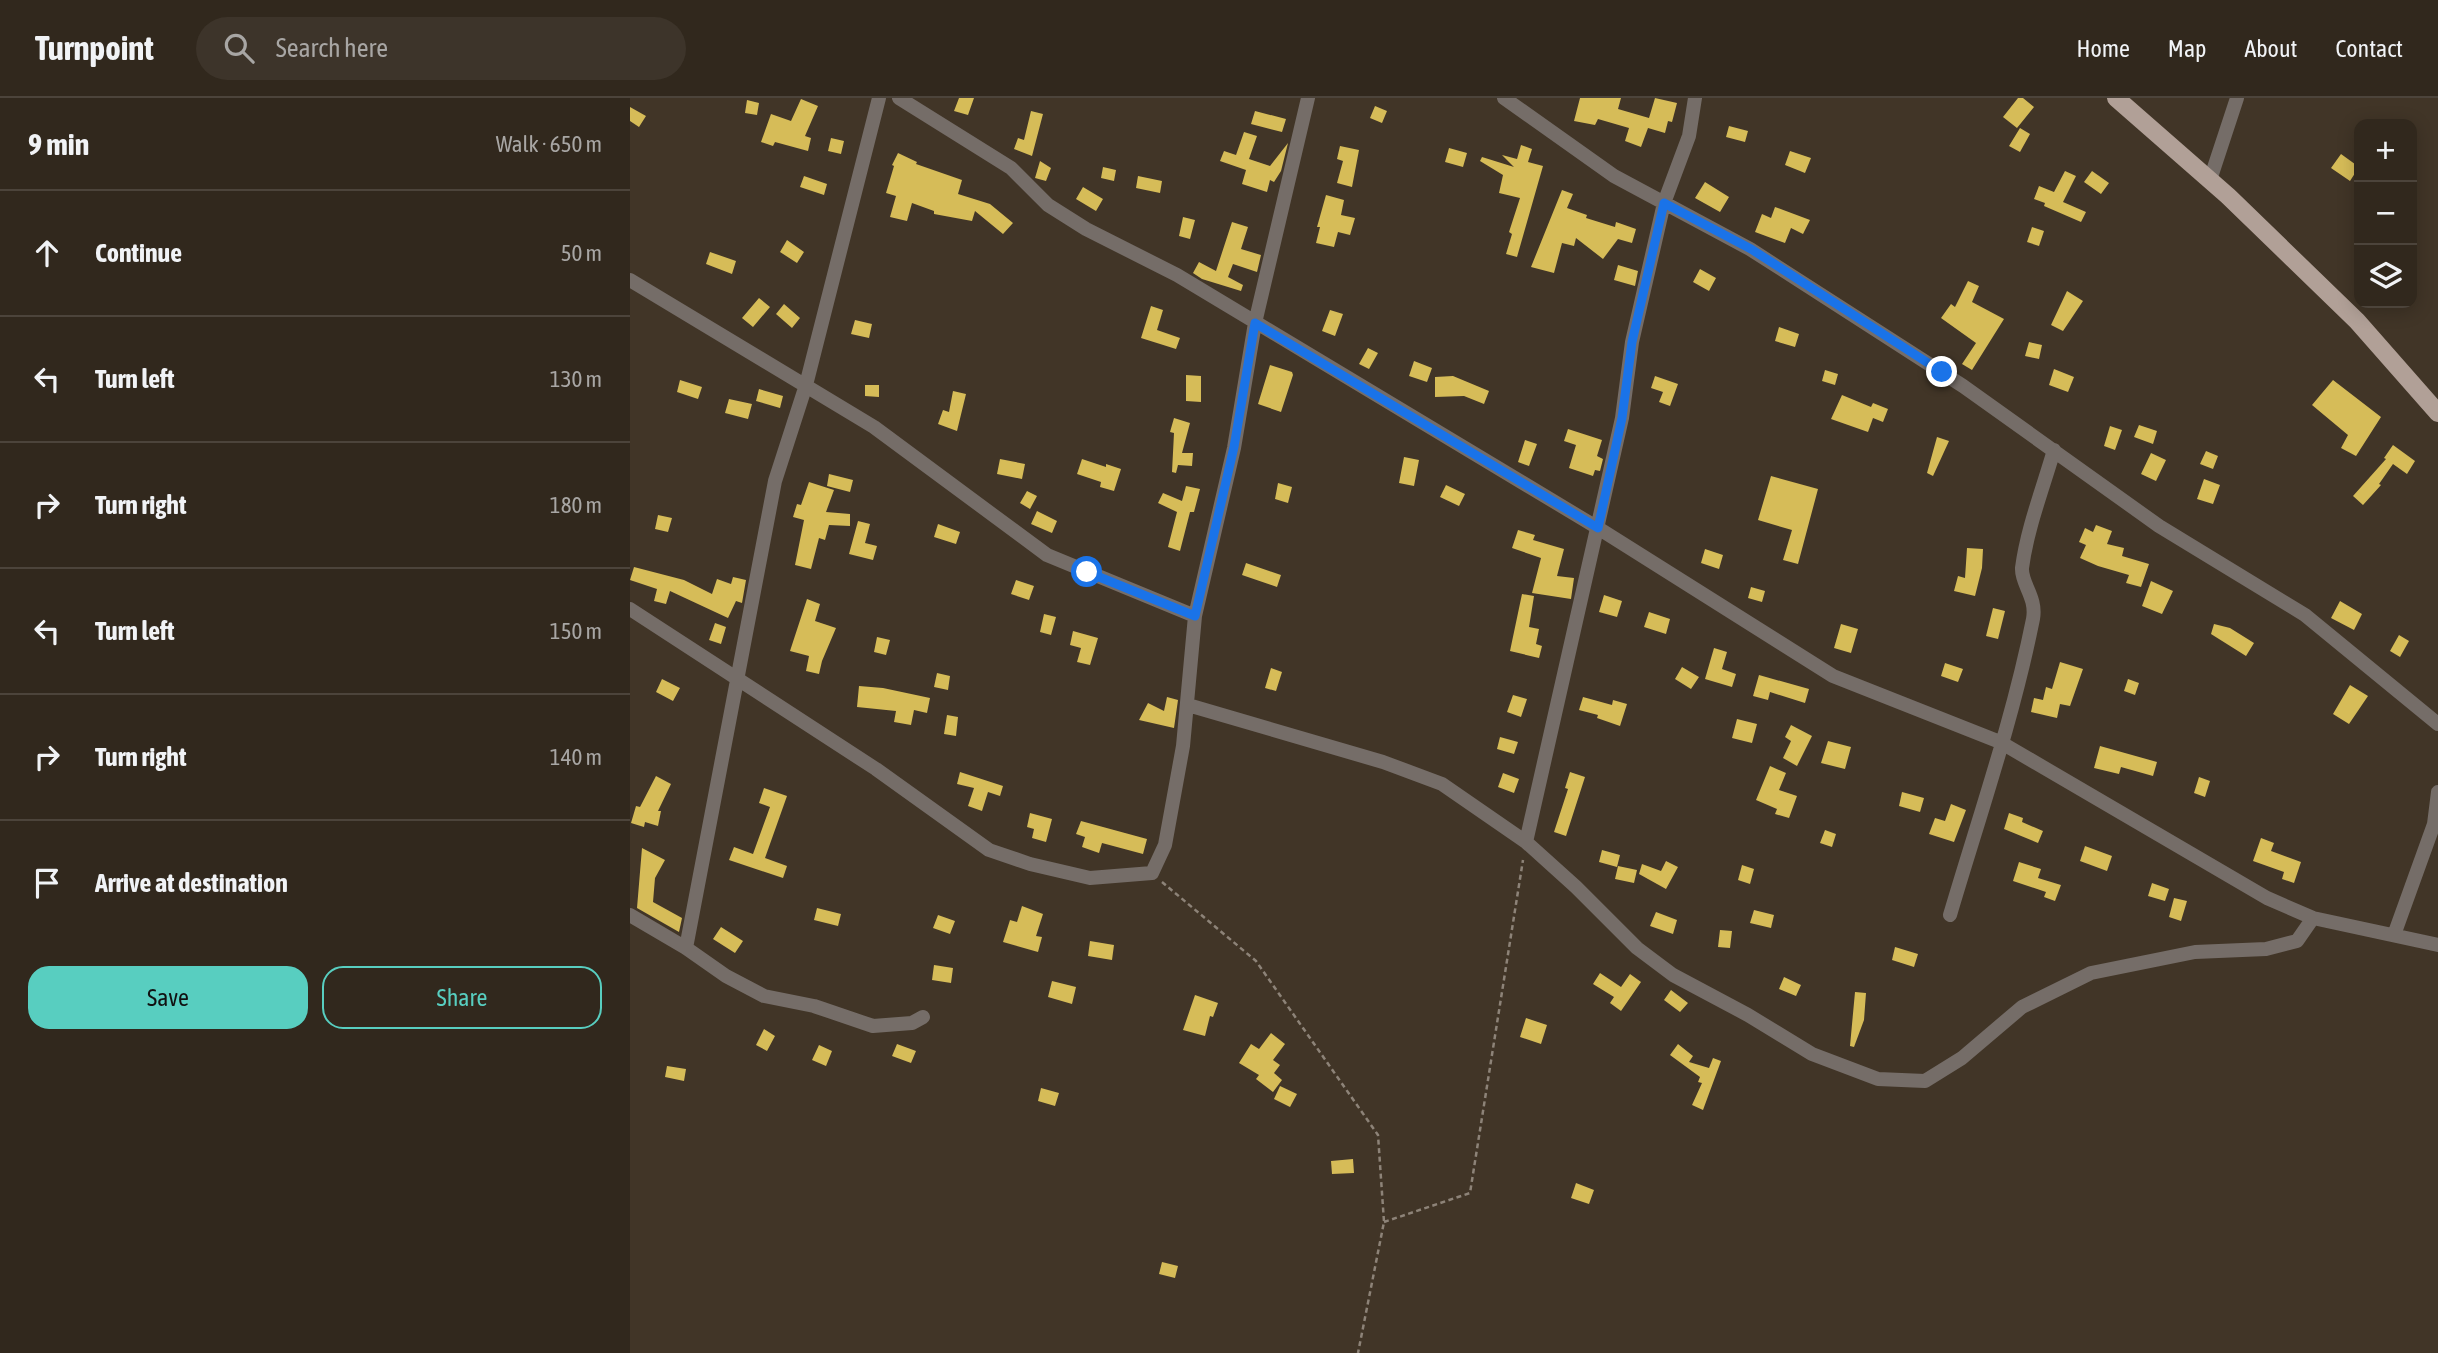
<!DOCTYPE html>
<meta charset="utf-8">
<style>
body{margin:0;font-family:"Asap Condensed",sans-serif;background:#3d342a;color:#f1f3f6}
.controls{position:absolute;right:21px;top:21px;display:grid;overflow:hidden;border-radius:14px;box-shadow:0 4px 18px #0003}
.controls button{width:63px;height:63px;display:grid;place-items:center;padding:0;border:0;border-bottom:2px solid #4c443b;background:#31281d;color:#f1f3f6;font:35px sans-serif}
.stop{position:absolute;width:21px;height:21px;margin:-16px;border:5px solid #1a73e8;border-radius:50%;background:#fff}
.stop.end{background:#1a73e8;border-color:#fff;box-shadow:0 2px 7px #0008}
.list{margin:0;padding:0;list-style:none}
h2{display:flex;justify-content:space-between;align-items:center;height:91px;margin:0;padding:0 28px;font-size:30px}
h2 small{font-size:23px;font-weight:400;color:#a8a6a4}
.list li{display:grid;grid-template-columns:46px 1fr auto;gap:21px;align-items:center;box-sizing:border-box;height:126px;padding:0 28px;border-top:2px solid #4c443b}
.list b{display:block;font-size:26px;white-space:nowrap}
.list em{font-size:23px;font-style:normal;color:#a8a6a4}
.actions{display:flex;gap:14px;padding:21px 28px}
.actions a{flex:1;padding:16px 0;border:2px solid #58cec0;border-radius:21px;text-align:center;font-size:24px;color:#58cec0}
.actions .main{background:#58cec0;color:#111}
.icon{flex:none;width:38px;height:38px;fill:none;stroke:currentColor;stroke-width:2;stroke-linecap:round;stroke-linejoin:round}
.map{position:relative;flex:none;width:1808px;height:1255px;overflow:hidden}
header{display:flex;align-items:center;gap:42px;box-sizing:border-box;height:98px;padding:0 35px;background:#31281d;border-bottom:2px solid #4c443b}
header strong{font-size:33px}
nav{display:flex;gap:38px;margin-inline-start:auto;font-size:24px}
.search{width:490px;height:63px;background:#3d342a;display:flex;align-items:center;gap:18px;box-sizing:border-box;padding:0 24px;border-radius:38px;color:#a8a6a4;font-size:26px}
main{display:flex}
aside{flex:1;background:#31281d}
.map>svg:first-child{display:block}
.building{fill:#d6bc58}
.lines{fill:none;stroke-linecap:round;stroke-linejoin:round}
.path{stroke:#8d8378;stroke-width:2.5;stroke-dasharray:5 3.5;stroke-linecap:butt}
.street{stroke:#756d68;stroke-width:14}
.primary{stroke:#b1a097;stroke-width:18}
.route{stroke:#1a73e8;stroke-width:9}
</style>
<header>
<strong>Turnpoint</strong>
<div class="search"><svg class="icon" aria-label="search" viewBox="0 0 24 24"><circle cx="10" cy="10" r="6"/><path d="M15 15l6 6"/></svg>Search here</div>
<nav><a>Home</a><a>Map</a><a>About</a><a>Contact</a></nav>
</header>
<main>
<aside>
<h2>9 min<small>Walk · 650 m</small></h2>
<ul class="list">
<li><svg class="icon" aria-label="ahead" viewBox="0 0 24 24"><path d="M12 20V5M6 11l6-6 6 6"/></svg><div><b>Continue</b></div><em>50 m</em></li>
<li><svg class="icon" aria-label="left" viewBox="0 0 24 24"><path d="M17 20v-9H6M10 6l-5 5 5 5"/></svg><div><b>Turn left</b></div><em>130 m</em></li>
<li><svg class="icon" aria-label="right" viewBox="0 0 24 24"><path d="M7 20v-9h11M14 6l5 5-5 5"/></svg><div><b>Turn right</b></div><em>180 m</em></li>
<li><svg class="icon" aria-label="left" viewBox="0 0 24 24"><path d="M17 20v-9H6M10 6l-5 5 5 5"/></svg><div><b>Turn left</b></div><em>150 m</em></li>
<li><svg class="icon" aria-label="right" viewBox="0 0 24 24"><path d="M7 20v-9h11M14 6l5 5-5 5"/></svg><div><b>Turn right</b></div><em>140 m</em></li>
<li><svg class="icon" aria-label="arrive" viewBox="0 0 24 24"><path d="M6 21V4h12l-3 4 3 4H6"/></svg><div><b>Arrive at destination</b></div></li>
</ul>
<div class="actions"><a class="main">Save</a><a>Share</a></div>
</aside>
<div class="map">
<svg width="1808" height="1255" viewBox="0 0 1808 1255">
<rect width="100%" height="100%" fill="#413527"/>
<!-- building -->
<path class="building" d="M329 0H344L338 17 324 13Z
M950 0H991L988 11 1019 20 1025 0 1047 5 1042 24 1038 23 1035 35 1018 30 1011 49 995 43 999 30 968 21 965 27 944 23Z
M1388 0H1393L1404 9 1387 30 1373 19Z
M171 1 188 8 175 38 181 40 178 53 145 44 143 48 131 44 141 16 161 23Z
M117 2 129 5 127 17 115 15Z
M745 8 757 13 752 25 740 20Z
M0 9 16 18 9 29 0 23Z
M401 13 413 16 402 58 384 51 388 40 394 42Z
M625 13 656 21 652 34 621 26Z
M1099 28 1118 33 1115 44 1096 39Z
M1390 30 1400 36 1390 54 1379 48Z
M614 34 627 38 619 61 640 68 658 45 651 73 644 84 640 82 637 94 612 86 616 72 590 63 594 53 606 57Z
M201 40 214 43 211 56 198 53Z
M891 47 902 51 898 64 913 68 887 159 876 156 882 136 879 134 890 100 869 95 873 77 850 63 852 59 884 69 872 57 887 61Z
M710 48 729 52 722 89 707 85 713 63 707 61Z
M819 50 837 55 833 69 815 64Z
M1160 53 1181 60 1175 75 1155 67Z
M268 55 287 64 286 66 332 82 328 96 360 106 383 125 373 136 345 113 342 123 304 116V113L282 105 277 123 260 119 266 98 256 95 264 68 262 67Z
M1711 56 1729 69 1720 83 1701 70Z
M410 63 421 70 416 83 405 80Z
M473 69 486 72 484 83 471 80Z
M1435 73 1446 78 1433 104 1456 114 1451 124 1414 108 1415 105 1404 101 1409 88 1424 94Z
M1462 73 1479 85 1471 96 1454 84Z
M174 78 197 86 194 97 170 89Z
M508 78 532 83 530 95 506 90Z
M1075 84 1099 99 1090 114 1065 100Z
M453 89 473 101 466 113 446 101Z
M932 92 943 96 937 110 957 117 956 120 985 129 986 124 1006 131 1002 145 988 141 973 161 946 140 944 148 932 145 924 175 901 169Z
M696 97 714 102 711 117 725 120 720 137 708 134 704 149 686 145 690 129H687Z
M1145 109 1180 122 1173 136 1161 130 1155 145 1125 134 1132 116 1141 120Z
M553 119 565 122 560 141 549 138Z
M602 124 618 129 611 151 631 157 627 174 603 166 598 179 613 187 611 193 572 181 563 175 569 164 586 173Z
M1402 129 1414 133 1409 148 1397 144Z
M157 142 174 154 167 165 150 154Z
M80 154 106 163 102 176 76 166Z
M988 167 1008 173 1005 188 984 182Z
M1070 171 1086 180 1079 193 1063 184Z
M1338 183 1349 188 1342 204 1374 221 1342 272 1332 266 1346 245 1311 220 1321 206 1325 209Z
M1437 193 1453 203 1433 233 1421 227Z
M129 200 140 209 123 229 112 220Z
M154 206 170 220 162 230 146 216Z
M521 208 533 212 527 232 550 240 546 251 511 240Z
M700 212 713 216 705 238 692 233Z
M225 222 242 226 239 240 221 236Z
M1149 229 1169 236 1165 249 1145 243Z
M1399 244 1412 247 1409 261 1395 258Z
M738 250 748 255 739 271 729 266Z
M784 263 802 270 797 284 779 278Z
M640 267 662 274 663 277 651 314 628 306Z
M1424 271 1444 279 1438 294 1419 287Z
M1195 272 1208 276 1205 287 1192 283Z
M556 277 571 278V304L556 303Z
M823 278 859 293 854 306 834 298 805 299V279Z
M1025 278 1048 286 1040 308 1029 304 1033 294 1021 290Z
M50 282 72 289 68 301 47 294Z
M1703 282 1751 319 1726 358 1711 350 1718 337 1682 307Z
M235 287H249V299L235 298Z
M129 291 153 298 150 310 126 303Z
M323 293 336 296 327 333 308 326 313 312 319 314Z
M1212 297 1241 309 1243 305 1258 311 1253 324 1243 320 1238 334 1201 321Z
M99 301 122 306 118 321 95 315Z
M544 320 560 325 552 355H563L562 368 548 367 546 375 542 374 544 335 540 334Z
M1509 327 1527 333 1523 346 1504 339Z
M1480 328 1492 332 1485 352 1474 348Z
M938 331 972 342 967 358 973 361 970 373 965 372 963 378 939 370 946 347 934 343Z
M1307 339 1319 343 1303 378 1297 375Z
M895 342 907 346 899 368 888 364Z
M1763 347 1785 363 1777 376 1763 366 1749 386 1751 387 1733 407 1723 398 1756 361 1754 360Z
M1576 353 1588 358 1583 371 1570 366Z
M1521 355 1536 362 1526 383 1511 376Z
M774 359 789 362 784 388 769 385Z
M370 361 395 366 392 381 367 376Z
M452 361 476 369V366L491 371 484 393 470 389 471 384 447 376Z
M199 376 223 382 220 394 197 388Z
M1141 378 1188 391 1168 466 1153 462 1162 432 1128 422Z
M1574 381 1590 387 1583 406 1567 401Z
M179 384 204 392 196 414 220 416V428L199 427 195 442 189 440 181 471 165 467 174 422 163 419 167 406 171 407Z
M648 385 662 389 658 405 645 401Z
M816 387 835 396 829 408 810 399Z
M556 388 570 391 564 414H560L550 453 538 449 547 414 528 405 533 395 552 403Z
M397 393 407 398 400 411 390 405Z
M407 413 427 423 422 435 401 426Z
M28 417 42 420 38 434 25 431Z
M228 423 240 426 235 445 247 448 243 462 219 456Z
M308 426 330 434 326 446 304 439Z
M1466 427 1482 433 1477 446 1494 450 1492 458 1519 466 1511 489 1496 485 1499 477 1468 468 1450 460 1456 447 1449 444 1455 430 1463 434Z
M888 432 905 437 903 442 934 451 927 478 944 480 941 501 902 495 911 460 882 450Z
M1337 450 1353 451 1352 470 1345 498 1324 493 1328 478 1335 480Z
M1075 451 1093 457 1089 471 1071 465Z
M616 465 651 477 647 489 612 477Z
M4 469 54 482 82 496 87 481 101 486 103 479 116 482 112 505 106 503 98 520 40 493 36 506 24 503 27 491 0 482Z
M386 482 404 488 399 502 381 496Z
M1521 483 1543 493 1532 516 1512 508Z
M1121 489 1135 493 1132 504 1118 500Z
M892 496 904 498 899 529 909 531 906 546 912 548 909 560 880 553Z
M974 497 992 503 987 519 969 514Z
M177 501 190 506 185 523 206 530 192 563 189 576 176 573 179 558 160 553Z
M1710 503 1732 516 1724 532 1701 520Z
M1363 510 1375 513 1368 541 1356 538Z
M1019 514 1040 521 1036 536 1014 529Z
M414 516 426 519 421 537 410 534Z
M85 525 96 529 91 546 79 542Z
M1211 526 1228 531 1221 555 1204 550Z
M1584 526 1600 530 1624 545 1616 558 1581 536Z
M443 533 468 540 460 567 447 564 451 550 440 547Z
M1769 537 1779 543 1770 559 1760 553Z
M247 539 260 542 256 557 244 554Z
M1084 550 1097 554 1092 571 1106 576 1102 589 1075 581Z
M1430 564 1453 571 1440 608 1430 606 1427 620 1401 614 1404 600 1413 602 1416 589 1422 591Z
M1315 565 1333 571 1328 584 1311 578Z
M1052 569 1069 579 1061 591 1045 581Z
M641 570 652 574 646 593 635 590Z
M307 575 320 578 318 592 304 589Z
M1129 577 1179 591 1175 605 1140 594 1138 602 1123 598Z
M32 581 50 590 43 603 26 594Z
M1498 581 1509 585 1505 597 1494 593Z
M1720 587 1738 598 1719 626 1703 616Z
M229 588 253 590 300 600 297 615 284 612 281 627 264 624 266 613 227 609Z
M883 597 897 601 891 619 877 614Z
M537 599 548 602 544 630 509 622 518 605 534 613Z
M953 599 982 607 983 602 997 606 990 628 967 620 968 617 949 612Z
M317 617 328 619 326 638 314 636Z
M1107 621 1127 626 1122 645 1102 640Z
M1161 627 1182 638 1167 668 1153 660 1161 643 1155 639Z
M870 639 888 644 884 656 867 651Z
M1198 643 1221 649 1215 671 1191 665Z
M1470 648 1527 664 1523 678 1491 669 1489 676 1464 670Z
M1140 668 1156 675 1149 692 1167 698 1159 720 1145 716 1147 711 1126 702Z
M330 674 373 688 370 698 358 694 352 713 338 708 344 690 327 686Z
M940 674 955 679 936 738 924 734 938 691 935 690Z
M873 675 889 681 884 695 868 689Z
M26 678 41 686 28 713H31L28 728 15 724 14 729 1 725 6 708 10 709Z
M1569 679 1580 683 1575 699 1564 695Z
M134 690 157 698 135 760 157 768 153 780 99 762 104 749 123 756 140 709 129 705Z
M1272 694 1294 700 1290 714 1269 708Z
M1321 706 1336 712 1324 744 1299 736 1305 720 1315 723Z
M400 715 422 721 416 744 402 740 404 731 397 729Z
M1379 715 1393 720 1392 724 1413 733 1408 745 1374 731Z
M451 723 517 741 513 756 472 745 469 755 452 749 455 739 446 736Z
M1195 732 1206 736 1202 749 1190 745Z
M1631 740 1644 745 1641 753 1671 764 1664 785 1652 781 1654 774 1623 763Z
M1455 748 1482 758 1477 773 1450 763Z
M12 750 35 762 25 780 23 804 52 820 49 834 7 810Z
M972 752 990 757 987 769 969 764Z
M1036 763 1048 769 1036 791 1009 776 1012 766 1031 773Z
M1389 764 1411 771 1408 780 1431 787 1425 803 1414 799 1416 794 1383 783Z
M1112 767 1124 771 1120 786 1108 782Z
M988 768 1007 772 1004 785 985 781Z
M1522 785 1539 791 1535 803 1518 798Z
M1544 800 1557 803 1551 823 1539 819Z
M392 808 413 816 406 838 412 839 408 854 373 844 380 822 387 824Z
M187 810 211 816 208 828 184 822Z
M1124 812 1144 817 1141 830 1120 825Z
M1026 814 1047 822 1043 836 1020 828Z
M308 817 325 823 320 836 303 830Z
M91 829 113 843 105 855 83 841Z
M1090 832 1102 833 1100 850 1088 849Z
M460 843 484 847 482 862 458 858Z
M1265 849 1288 856 1284 869 1262 862Z
M304 867 323 870 321 885 302 882Z
M970 875 991 889 1000 876 1011 884 991 913 980 905 984 899 963 886Z
M1154 879 1171 887 1166 898 1149 891Z
M422 883 446 889 442 906 418 899Z
M1041 892 1058 905 1050 914 1034 902Z
M1225 894 1236 895 1234 922 1224 949 1220 948Z
M565 897 588 905 583 919 580 918 575 938 553 932Z
M896 920 917 927 911 946 890 939Z
M134 931 145 938 137 953 126 947Z
M641 935 655 946 643 962 650 967 644 975 652 982 643 994 626 981 629 977 609 965 621 946 629 951Z
M267 946 286 953 281 965 262 958Z
M1048 946 1063 958 1059 964 1079 970 1083 960 1091 963 1073 1012 1062 1007 1072 985 1068 984 1070 979 1040 957Z
M189 947 202 953 196 968 182 962Z
M37 968 56 971 54 983 35 979Z
M650 988 667 996 660 1009 644 1001Z
M411 990 429 995 425 1008 408 1003Z
M723 1061 724 1075 702 1076 701 1063Z
M946 1085 964 1092 959 1106 941 1100Z
M532 1164 548 1168 545 1180 529 1176Z"/>
<g class="lines">
<!-- path -->
<path class="path" d="M532 784 626 863 748 1037 754 1124 728 1255
M754 1124 840 1095 893 762"/>
<!-- street -->
<path class="street" d="M269 0 381 70 418 107 456 131 547 177 968 430 1203 578 1370 644 1637 800 1683 820 1808 847
M874 0 984 78 1120 151 1333 288 1529 428 1675 517 1808 626
M1580 82 1607 0
M0 182 244 329 417 457 565 518
M0 511 246 671 359 752 400 766 460 780 522 775 535 747 553 648 565 518 604 350 625 225 678 0
M558 607 753 664 812 686 896 744 946 789 1007 850 1043 877 1118 917 1182 956 1248 981 1295 983 1332 960 1392 909 1461 875 1565 854 1636 851 1667 843 1683 820
M896 744 992 320 1002 244 1034 105 1059 38 1065 0
M0 817 56 850 96 878 134 898 184 908 243 928 282 925 293 919
M1320 817C1349 719 1383 621 1403 521 1407 499 1391 486 1392 470 1397 431 1413 390 1424 352
M1764 837 1804 726 1808 694
M56 850 145 383 176 287 249 0"/>
<!-- primary -->
<path class="primary" d="M1486 0 1598 98 1727 223 1808 315"/>
</g>
<g class="lines">
<!-- route -->
<path class="route" d="M457 474 565 518 604 349 625 225 968 430 992 320 1002 244 1034 105 1121 151 1312 274"/>
</g>
</svg>
<div class="controls">
<button>+</button>
<button>−</button>
<button><svg class="icon" aria-label="layers" viewBox="0 0 24 24"><path d="M12 4l9 5-9 5-9-5zM3 14l9 5 9-5"/></svg></button>
</div>
<div class="stop" style="left:457px;top:474px"></div>
<div class="stop end" style="left:1312px;top:274px"></div>
</div>
</main>
